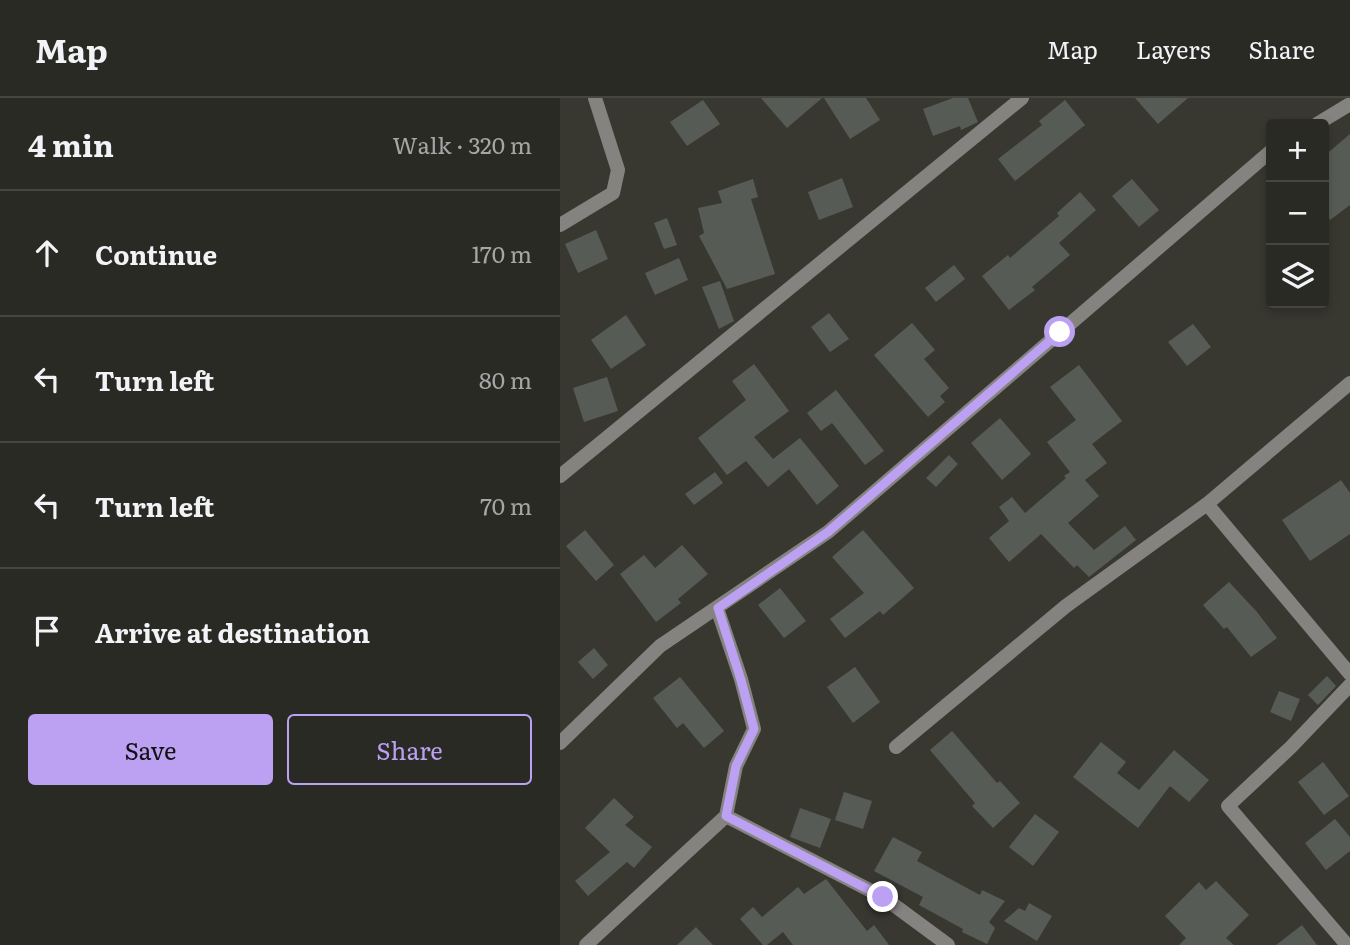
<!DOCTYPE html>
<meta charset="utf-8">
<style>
body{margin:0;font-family:Literata,serif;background:#32322c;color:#f1f3f6}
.controls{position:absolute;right:21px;top:21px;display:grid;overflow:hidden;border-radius:7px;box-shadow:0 4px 10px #0003}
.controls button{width:63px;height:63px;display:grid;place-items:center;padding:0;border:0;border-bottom:2px solid #464641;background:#2a2a24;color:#f1f3f6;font:35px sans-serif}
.stop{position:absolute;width:21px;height:21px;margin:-16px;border:5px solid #bca0f2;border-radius:50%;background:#fff}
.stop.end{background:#bca0f2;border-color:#fff;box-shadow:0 2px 7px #0008}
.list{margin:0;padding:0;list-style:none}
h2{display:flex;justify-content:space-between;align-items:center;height:91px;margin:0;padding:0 28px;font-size:30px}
h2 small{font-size:23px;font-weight:400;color:#a5a7a6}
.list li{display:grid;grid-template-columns:46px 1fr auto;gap:21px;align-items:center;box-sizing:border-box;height:126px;padding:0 28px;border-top:2px solid #464641}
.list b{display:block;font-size:26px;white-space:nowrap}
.list em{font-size:23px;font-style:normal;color:#a5a7a6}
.actions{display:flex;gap:14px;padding:21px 28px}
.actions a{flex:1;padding:16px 0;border:2px solid #bca0f2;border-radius:7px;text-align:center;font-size:24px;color:#bca0f2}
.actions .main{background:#bca0f2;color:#111}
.icon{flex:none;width:38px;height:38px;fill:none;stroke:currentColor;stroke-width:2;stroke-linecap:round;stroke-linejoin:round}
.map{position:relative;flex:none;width:790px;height:847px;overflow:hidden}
header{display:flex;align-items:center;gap:42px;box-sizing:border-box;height:98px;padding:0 35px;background:#2a2a24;border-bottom:2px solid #464641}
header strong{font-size:33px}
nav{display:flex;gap:38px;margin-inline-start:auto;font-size:24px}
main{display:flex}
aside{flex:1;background:#2a2a24}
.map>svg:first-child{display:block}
.building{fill:#565c55}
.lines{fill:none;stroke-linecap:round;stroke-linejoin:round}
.minor{stroke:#85837f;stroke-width:14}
.route{stroke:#bca0f2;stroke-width:9}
</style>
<header>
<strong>Map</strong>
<nav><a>Map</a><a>Layers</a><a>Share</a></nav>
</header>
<main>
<aside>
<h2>4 min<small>Walk · 320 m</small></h2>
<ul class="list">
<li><svg class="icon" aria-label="ahead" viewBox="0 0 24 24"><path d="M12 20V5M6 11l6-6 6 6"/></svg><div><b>Continue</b></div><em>170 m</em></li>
<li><svg class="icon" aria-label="left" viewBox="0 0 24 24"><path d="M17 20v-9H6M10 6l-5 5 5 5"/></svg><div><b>Turn left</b></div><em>80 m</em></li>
<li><svg class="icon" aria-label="left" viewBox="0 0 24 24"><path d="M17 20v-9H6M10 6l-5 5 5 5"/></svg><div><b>Turn left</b></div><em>70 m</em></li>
<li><svg class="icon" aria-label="arrive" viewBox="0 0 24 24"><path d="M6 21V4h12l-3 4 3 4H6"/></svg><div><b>Arrive at destination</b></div></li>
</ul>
<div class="actions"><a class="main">Save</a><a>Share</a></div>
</aside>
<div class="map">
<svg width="790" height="847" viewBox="0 0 790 847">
<rect width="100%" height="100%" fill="#383830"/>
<!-- building -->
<path class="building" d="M201 0H262L227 30Z
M264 0H306L320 22 290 41Z
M393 0H408L418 24 401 32 400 28 373 38 363 11Z
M575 0H628L598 26Z
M143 2 160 26 127 48 110 24Z
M505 2 525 27 455 83 438 61 482 27 479 23Z
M790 36V107L770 122 764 113V58Z
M282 80 293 109 259 122 248 94Z
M193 81 198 99 191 101 215 176 167 191 139 138 144 135 138 110 162 105 158 93Z
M572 81 599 112 579 129 552 98Z
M520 94 536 112 499 145 510 157 472 189 475 192 449 212 422 178 448 157 450 160 499 118 497 115Z
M107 120 117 147 104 151 94 125Z
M36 132 48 161 18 175 5 146Z
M119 160 128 182 95 197 85 175Z
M394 167 405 181 376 204 365 190Z
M160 183 174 223 159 231 142 189Z
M269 215 289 241 270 254 251 229Z
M66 217 86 247 51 271 31 242Z
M352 225 375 252 364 261 389 290 380 298 385 304 368 319 314 257Z
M633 226 651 249 627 268 608 244Z
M194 266 229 313 194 339 213 361 240 340 279 388 257 407 229 371 208 389 186 363 167 377 138 340 186 302 172 283Z
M519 267 562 323 532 346 547 365 525 382 539 398 508 425 534 452 565 428 576 442 529 479 517 467 514 470 481 436 449 464 429 440 449 423 439 409 452 399 465 415 506 380 504 378 510 374 487 344 516 322 490 289Z
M47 279 58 313 24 324 13 290Z
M276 292 324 353 305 367 272 325 261 333 247 315Z
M440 320 471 356 442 382 411 345Z
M389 357 398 366 376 389 366 380Z
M155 374 163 385 134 407 125 396Z
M781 382 790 395V436L750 463 722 422Z
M25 432 54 467 36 483 6 448Z
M303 432 354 490 323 517 320 513 285 540 270 521 304 495 272 459Z
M122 447 148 476 118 501 121 505 96 524 60 476 84 457 95 470Z
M669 484 697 514 717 540 691 559 667 529 664 531 643 507Z
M220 490 246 523 224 540 198 507Z
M34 550 48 567 33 581 18 564Z
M295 569 320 604 293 625 267 589Z
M767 578 776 588 758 607 748 597Z
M120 579 164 633 144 650 123 625 117 630 93 600Z
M719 593 740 601 731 623 710 614Z
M392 633 437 685 440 683 460 705 433 730 412 708 415 705 370 652Z
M541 644 566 664 557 675 579 692 614 652 649 682 629 704 610 688 578 730 513 679Z
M763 664 789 698 764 717 738 684Z
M284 694 312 703 303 731 275 722Z
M54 700 74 719 65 727 92 749 74 770 67 764 28 798 15 783 50 754 25 730Z
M240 710 271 721 260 750 230 739Z
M475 716 499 734 473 768 449 749Z
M775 721 790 739V753L766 772 745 745Z
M333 739 362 754 357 763 420 797 422 792 445 803 429 824 435 830 427 846 402 834 403 831 359 807 363 799 314 773Z
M266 781 307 833 314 827 329 847H233L223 834 207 847H203L180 821 193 809 202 819 238 789 244 796Z
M656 783 689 817 666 840 674 847H619L626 840 605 818 639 784 646 792Z
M469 805 492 818 477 843 444 823 459 810 465 813Z
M742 827 757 847H716Z
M136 829 153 847H117Z"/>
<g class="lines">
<!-- minor -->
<path class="minor" d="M757 26 790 6
M0 127 53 95 58 72 35 0
M0 378 462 0
M647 406 790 576
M0 645 100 548 268 434 711 53
M336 649 506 508 647 406 790 285
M166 718 323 799 388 847
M26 847 166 718 176 668 194 631 181 581 157 510
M787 847 668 708 731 649 790 587"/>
</g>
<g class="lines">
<!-- route -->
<path class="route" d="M323 799 166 718 176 668 194 631 181 582 158 510 268 434 500 234"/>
</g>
</svg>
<div class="controls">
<button>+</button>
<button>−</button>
<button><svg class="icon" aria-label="layers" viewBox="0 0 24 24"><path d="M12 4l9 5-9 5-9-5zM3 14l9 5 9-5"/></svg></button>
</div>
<div class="stop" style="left:500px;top:234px"></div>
<div class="stop end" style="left:323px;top:799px"></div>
</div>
</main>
